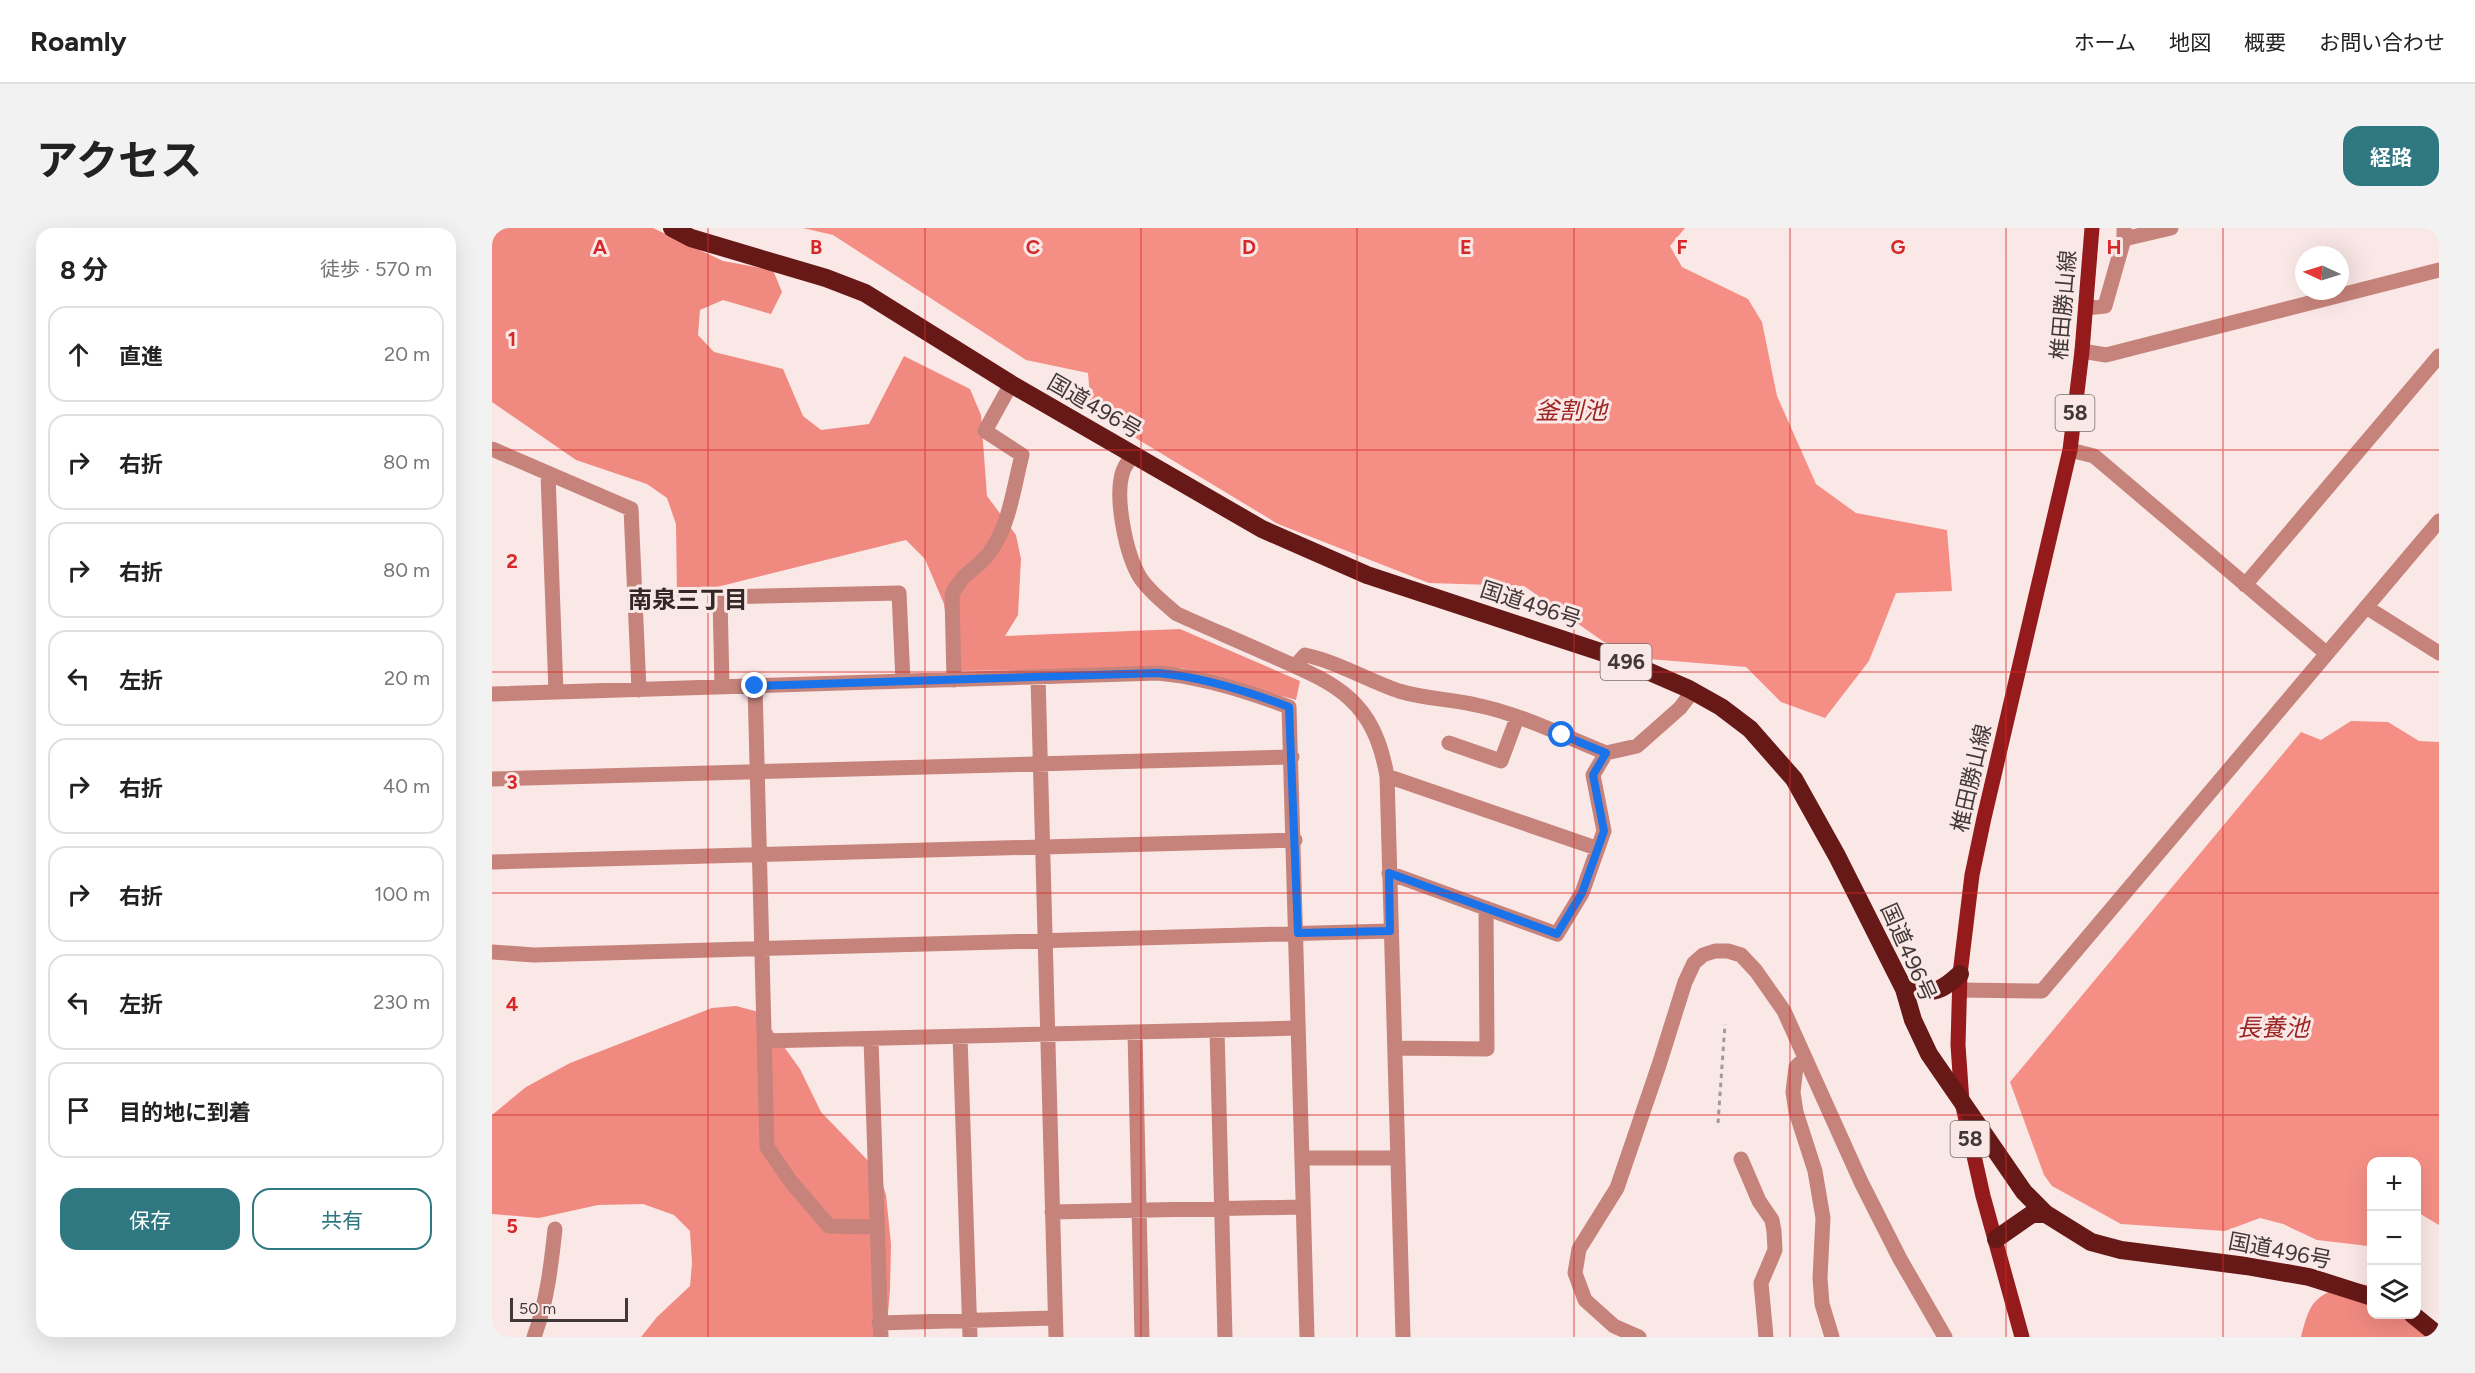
<!DOCTYPE html>
<html lang="ja">
<meta charset="utf-8">
<style>
body{margin:0;font-family:Figtree,"Noto Sans JP",sans-serif;background:#f2f2f2;color:#222}
.controls{position:absolute;right:18px;bottom:18px;display:grid;overflow:hidden;border-radius:12px;box-shadow:0 6px 24px #0002}
.controls button{width:54px;height:54px;display:grid;place-items:center;padding:0;border:0;border-bottom:2px solid #e0e0e0;background:#fff;color:#222;font:30px sans-serif}
.compass{position:absolute;left:1803px;top:18px;width:54px;height:54px;border-radius:50%;background:#fff;box-shadow:0 6px 24px #0002;rotate:274deg}
.scale{position:absolute;left:18px;bottom:15px;width:118px;box-sizing:border-box;padding-left:6px;border:3px solid #403938;border-top:0;font-size:16px;line-height:21px;white-space:nowrap;color:#403938;-webkit-text-stroke:4px #fae8e6;paint-order:stroke}
.stop{position:absolute;width:18px;height:18px;margin:-14px;border:4px solid #1a73e8;border-radius:50%;background:#fff}
.stop.end{background:#1a73e8;border-color:#fff;box-shadow:0 2px 6px #0008}
.list{margin:0;padding:0;list-style:none}
h2{display:flex;justify-content:space-between;align-items:center;height:78px;margin:0;padding:0 24px;font-size:26px}
h2 small{font-size:20px;font-weight:400;color:#767676}
.list li{display:grid;grid-template-columns:39px 1fr auto;gap:18px;align-items:center;box-sizing:border-box;height:96px;margin:0 12px 12px;padding:0 12px;border:2px solid #e0e0e0;border-radius:18px}
.list b{display:block;font-size:22px;white-space:nowrap}
.list em{font-size:20px;font-style:normal;color:#767676}
.actions{display:flex;gap:12px;padding:18px 24px}
.actions a{flex:1;padding:14px 0;border:2px solid #307881;border-radius:18px;text-align:center;font-size:21px;color:#307881}
.actions .main{background:#307881;color:#fff}
.icon{flex:none;width:33px;height:33px;fill:none;stroke:currentColor;stroke-width:2;stroke-linecap:round;stroke-linejoin:round}
.map{position:relative;flex:none;width:1947px;height:1109px;overflow:hidden;border-radius:18px}
header{display:flex;align-items:center;gap:36px;box-sizing:border-box;height:84px;padding:0 30px;background:#fff;border-bottom:2px solid #e0e0e0}
header strong{font-size:28px}
nav{display:flex;gap:33px;margin-inline-start:auto;font-size:21px}
.intro{display:flex;align-items:center;justify-content:space-between;box-sizing:border-box;height:144px;padding:0 36px}
h1{margin:0;font-size:42px}
.button{padding:15px 27px;border-radius:18px;background:#307881;color:#fff;font-size:21px;font-weight:700}
main{display:flex;gap:36px;padding:0 36px}
aside{flex:1;background:#fff;border-radius:18px;box-shadow:0 6px 24px #0002}
.map>svg:first-child{display:block}
.forest{fill:#f08a80}
.water{fill:#f58f85}
.lines{fill:none;stroke-linecap:round;stroke-linejoin:round}
.path{stroke:#a59897;stroke-width:3;stroke-dasharray:4.5 4.5;stroke-linecap:butt}
.minor{stroke:#c5837b;stroke-width:15}
.major{stroke:#951a1b;stroke-width:15}
.highway{stroke:#671917;stroke-width:18}
.route{stroke:#1a73e8;stroke-width:8}
.grid{fill:none;stroke:#d62828;stroke-width:1.5;stroke-opacity:0.55}
.labels{text-anchor:middle;stroke-width:6;stroke-linejoin:round;paint-order:stroke}
.shield{fill:#fae8e6;stroke:#786e6c;stroke-width:1.5}
.shield-label{font-size:21px;font-weight:bold;fill:#403938}
.street-label{font-size:22px;fill:#403938;stroke:#fae8e6}
.water-label{font-size:24px;font-style:italic;fill:#9c2523;stroke:#fae8e6}
.neighbourhood-label{font-size:24px;font-weight:bold;fill:#342725;stroke:#fae8e6}
.grid-label{font-size:20px;text-anchor:middle;font-weight:bold;fill:#d62828;stroke:#fae8e6;stroke-width:6;stroke-linejoin:round;paint-order:stroke}
</style>
<header>
<strong>Roamly</strong>
<nav><a>ホーム</a><a>地図</a><a>概要</a><a>お問い合わせ</a></nav>
</header>
<div class="intro"><h1>アクセス</h1><a class="button">経路</a></div>
<main>
<aside>
<h2>8 分<small>徒歩 · 570 m</small></h2>
<ul class="list">
<li><svg class="icon" aria-label="ahead" viewBox="0 0 24 24"><path d="M12 20V5M6 11l6-6 6 6"/></svg><div><b>直進</b></div><em>20 m</em></li>
<li><svg class="icon" aria-label="right" viewBox="0 0 24 24"><path d="M7 20v-9h11M14 6l5 5-5 5"/></svg><div><b>右折</b></div><em>80 m</em></li>
<li><svg class="icon" aria-label="right" viewBox="0 0 24 24"><path d="M7 20v-9h11M14 6l5 5-5 5"/></svg><div><b>右折</b></div><em>80 m</em></li>
<li><svg class="icon" aria-label="left" viewBox="0 0 24 24"><path d="M17 20v-9H6M10 6l-5 5 5 5"/></svg><div><b>左折</b></div><em>20 m</em></li>
<li><svg class="icon" aria-label="right" viewBox="0 0 24 24"><path d="M7 20v-9h11M14 6l5 5-5 5"/></svg><div><b>右折</b></div><em>40 m</em></li>
<li><svg class="icon" aria-label="right" viewBox="0 0 24 24"><path d="M7 20v-9h11M14 6l5 5-5 5"/></svg><div><b>右折</b></div><em>100 m</em></li>
<li><svg class="icon" aria-label="left" viewBox="0 0 24 24"><path d="M17 20v-9H6M10 6l-5 5 5 5"/></svg><div><b>左折</b></div><em>230 m</em></li>
<li><svg class="icon" aria-label="arrive" viewBox="0 0 24 24"><path d="M6 21V4h12l-3 4 3 4H6"/></svg><div><b>目的地に到着</b></div></li>
</ul>
<div class="actions"><a class="main">保存</a><a>共有</a></div>
</aside>
<div class="map">
<svg width="1947" height="1109" viewBox="0 0 1947 1109">
<rect width="100%" height="100%" fill="#fae8e6"/>
<!-- forest -->
<path class="forest" d="M0 0H161L231 33 281 42 290 64 279 86 231 72 208 82 206 107 222 124 291 141 311 188 329 202 377 196 412 128 478 161 489 187 495 268 524 307 529 331 526 387 513 408 688 401 808 453 804 472 690 440 461 443 452 376 433 331 414 312 185 369 184 296 175 270 155 256 84 232 0 174Z
M244 778 267 784 308 841 329 884 387 944 394 967 399 1016 398 1062 394 1109H149L165 1089 198 1058 200 1035 198 1003 182 987 151 976 106 977 47 990 0 986V887L34 859 78 835 220 780Z
M1858 1056 1879 1057 1880 1086 1921 1087 1942 1109H1809C1818 1073 1822 1068 1858 1056Z"/>
<!-- water -->
<path class="water" d="M311 0H1193L1178 18 1190 39 1256 71 1270 94 1285 168 1324 256 1364 285 1455 302 1460 363 1404 365 1377 433 1333 490 1289 474 1254 439 1157 431 1112 414 1032 358 937 355 786 296 599 183 596 145 534 132 341 7Z
M1859 493 1896 494 1927 513 1947 514V997L1925 984 1924 934H1880V1013L1876 1018 1825 1012 1791 996 1768 990 1733 1003 1629 996 1560 958 1552 947 1518 854 1809 504 1829 512Z"/>
<g class="lines">
<!-- path -->
<path class="path" d="M1226 895 1233 796"/>
<!-- minor -->
<path class="minor" d="M1632 11 1679 0
M1594 80 1613 78 1632 11V0
M1590 123 1614 127 1947 42
M0 221 139 281 147 462
M1578 222 1602 228 1834 425
M641 227C637 232 633 238 631 243 622 269 634 328 649 351 659 365 672 375 685 386 716 400 747 413 778 427 844 456 881 470 895 548L911 1109
M56 246 64 464
M1753 357 1947 128
M1874 379 1947 425
M803 438 813 427C846 434 875 452 907 463 933 471 959 471 984 477 1026 485 1074 509 1114 525L1101 547 1112 603 1090 665 1065 706 897 645
M546 449 564 1109
M462 452 460 367C471 342 489 340 500 321 518 294 522 258 530 227L493 203 519 156
M263 458 275 919 299 954 337 998 384 999
M230 459 228 369 407 365 411 453
M0 466 666 445C711 449 755 463 797 479L815 1109
M957 515 1009 533 1025 490
M1114 525 1145 518 1188 480 1201 463
M895 548 1104 620
M0 551 800 529
M0 634 803 612
M0 724 42 727 898 703
M1467 762 1550 763 1947 293
M725 802 733 1109
M643 804 650 1109
M468 808 478 1109
M379 811 389 1109
M272 813 806 800
M903 820 995 821 994 680
M1312 831 1304 839 1301 864 1304 884 1323 943 1331 990 1328 1050 1330 1076 1340 1109
M810 930H905
M1249 931 1267 973 1280 992 1282 1003 1283 1022 1269 1055 1274 1109
M560 984 811 979
M387 1095 563 1090
M42 1109C55 1074 59 1038 63 1001
M1147 1109 1122 1098 1093 1072 1083 1045 1087 1021 1125 960 1167 837 1193 754 1202 735 1211 727 1223 723H1236L1249 727 1264 743 1292 783 1369 954 1408 1031 1453 1109"/>
<!-- major -->
<path class="major" d="M1530 1109 1491 968 1470 874 1466 817 1468 746 1480 647 1492 590 1578 222 1590 123 1600 0"/>
<!-- highway -->
<path class="highway" d="M180 0 199 10 334 50 373 65 519 156 770 301 875 347 1121 428 1197 461 1229 479 1258 501 1302 551 1345 628 1412 761 1421 792 1437 826 1532 964 1554 986 1599 1014 1629 1022 1754 1038 1817 1049 1880 1069
M1412 761C1442 764 1445 767 1468 746
M1504 1011 1540 986H1554
M1920 1086 1947 1108"/>
</g>
<g class="lines">
<!-- route -->
<path class="route" d="M263 458 666 445C711 449 755 463 797 479L806 705 898 703 897 645 1065 706 1090 665 1112 603 1101 547 1114 525 1070 507"/>
</g>
<!-- grid -->
<path class="grid" d="M216 0V1109M433 0V1109M649 0V1109M865 0V1109M1082 0V1109M1298 0V1109M1514 0V1109M1731 0V1109M0 222H1947M0 444H1947M0 665H1947M0 887H1947"/>
<g class="labels">
<!-- shield labels -->
<g class="shield">
<rect x="1563.5" y="167" width="39" height="36" rx="4.5"/>
<rect x="1108.5" y="416" width="51" height="36" rx="4.5"/>
<rect x="1458.5" y="893" width="39" height="36" rx="4.5"/>
</g>
<g class="shield-label">
<text x="1583" y="192">58</text>
<text x="1134" y="441">496</text>
<text x="1478" y="918">58</text>
</g>
<!-- street labels -->
<g class="street-label">
<text transform="translate(1571 77) rotate(-85)" y="8">椎田勝山線</text>
<text transform="translate(603 178) rotate(30)" y="8">国道496号</text>
<text transform="translate(1039 376) rotate(18)" y="8">国道496号</text>
<text transform="translate(1479 550) rotate(-77)" y="8">椎田勝山線</text>
<text transform="translate(1417 724) rotate(66)" y="8">国道496号</text>
<text transform="translate(1788 1022) rotate(11)" y="8">国道496号</text>
</g>
<!-- water labels -->
<g class="water-label">
<text x="1079" y="191">釜割池</text>
<text x="1781" y="808">長養池</text>
</g>
<!-- neighbourhood labels -->
<g class="neighbourhood-label">
<text x="196" y="380">南泉三丁目</text>
</g>
</g>
<g class="grid-label">
<text x="108" y="26">A</text>
<text x="324" y="26">B</text>
<text x="541" y="26">C</text>
<text x="757" y="26">D</text>
<text x="974" y="26">E</text>
<text x="1190" y="26">F</text>
<text x="1406" y="26">G</text>
<text x="1622" y="26">H</text>
<text x="20" y="118">1</text>
<text x="20" y="340">2</text>
<text x="20" y="561">3</text>
<text x="20" y="783">4</text>
<text x="20" y="1005">5</text>
</g>
</svg>
<div class="controls">
<button>+</button>
<button>−</button>
<button><svg class="icon" aria-label="layers" viewBox="0 0 24 24"><path d="M12 4l9 5-9 5-9-5zM3 14l9 5 9-5"/></svg></button>
</div>
<svg class="compass" viewBox="-18 -18 36 36"><path d="M0-13l5 13h-10z" fill="#e53935"/><path d="M0 13l5-13h-10z" fill="#767676"/></svg>
<div class="scale">50 m</div>
<div class="stop" style="left:1070px;top:507px"></div>
<div class="stop end" style="left:263px;top:458px"></div>
</div>
</main>
